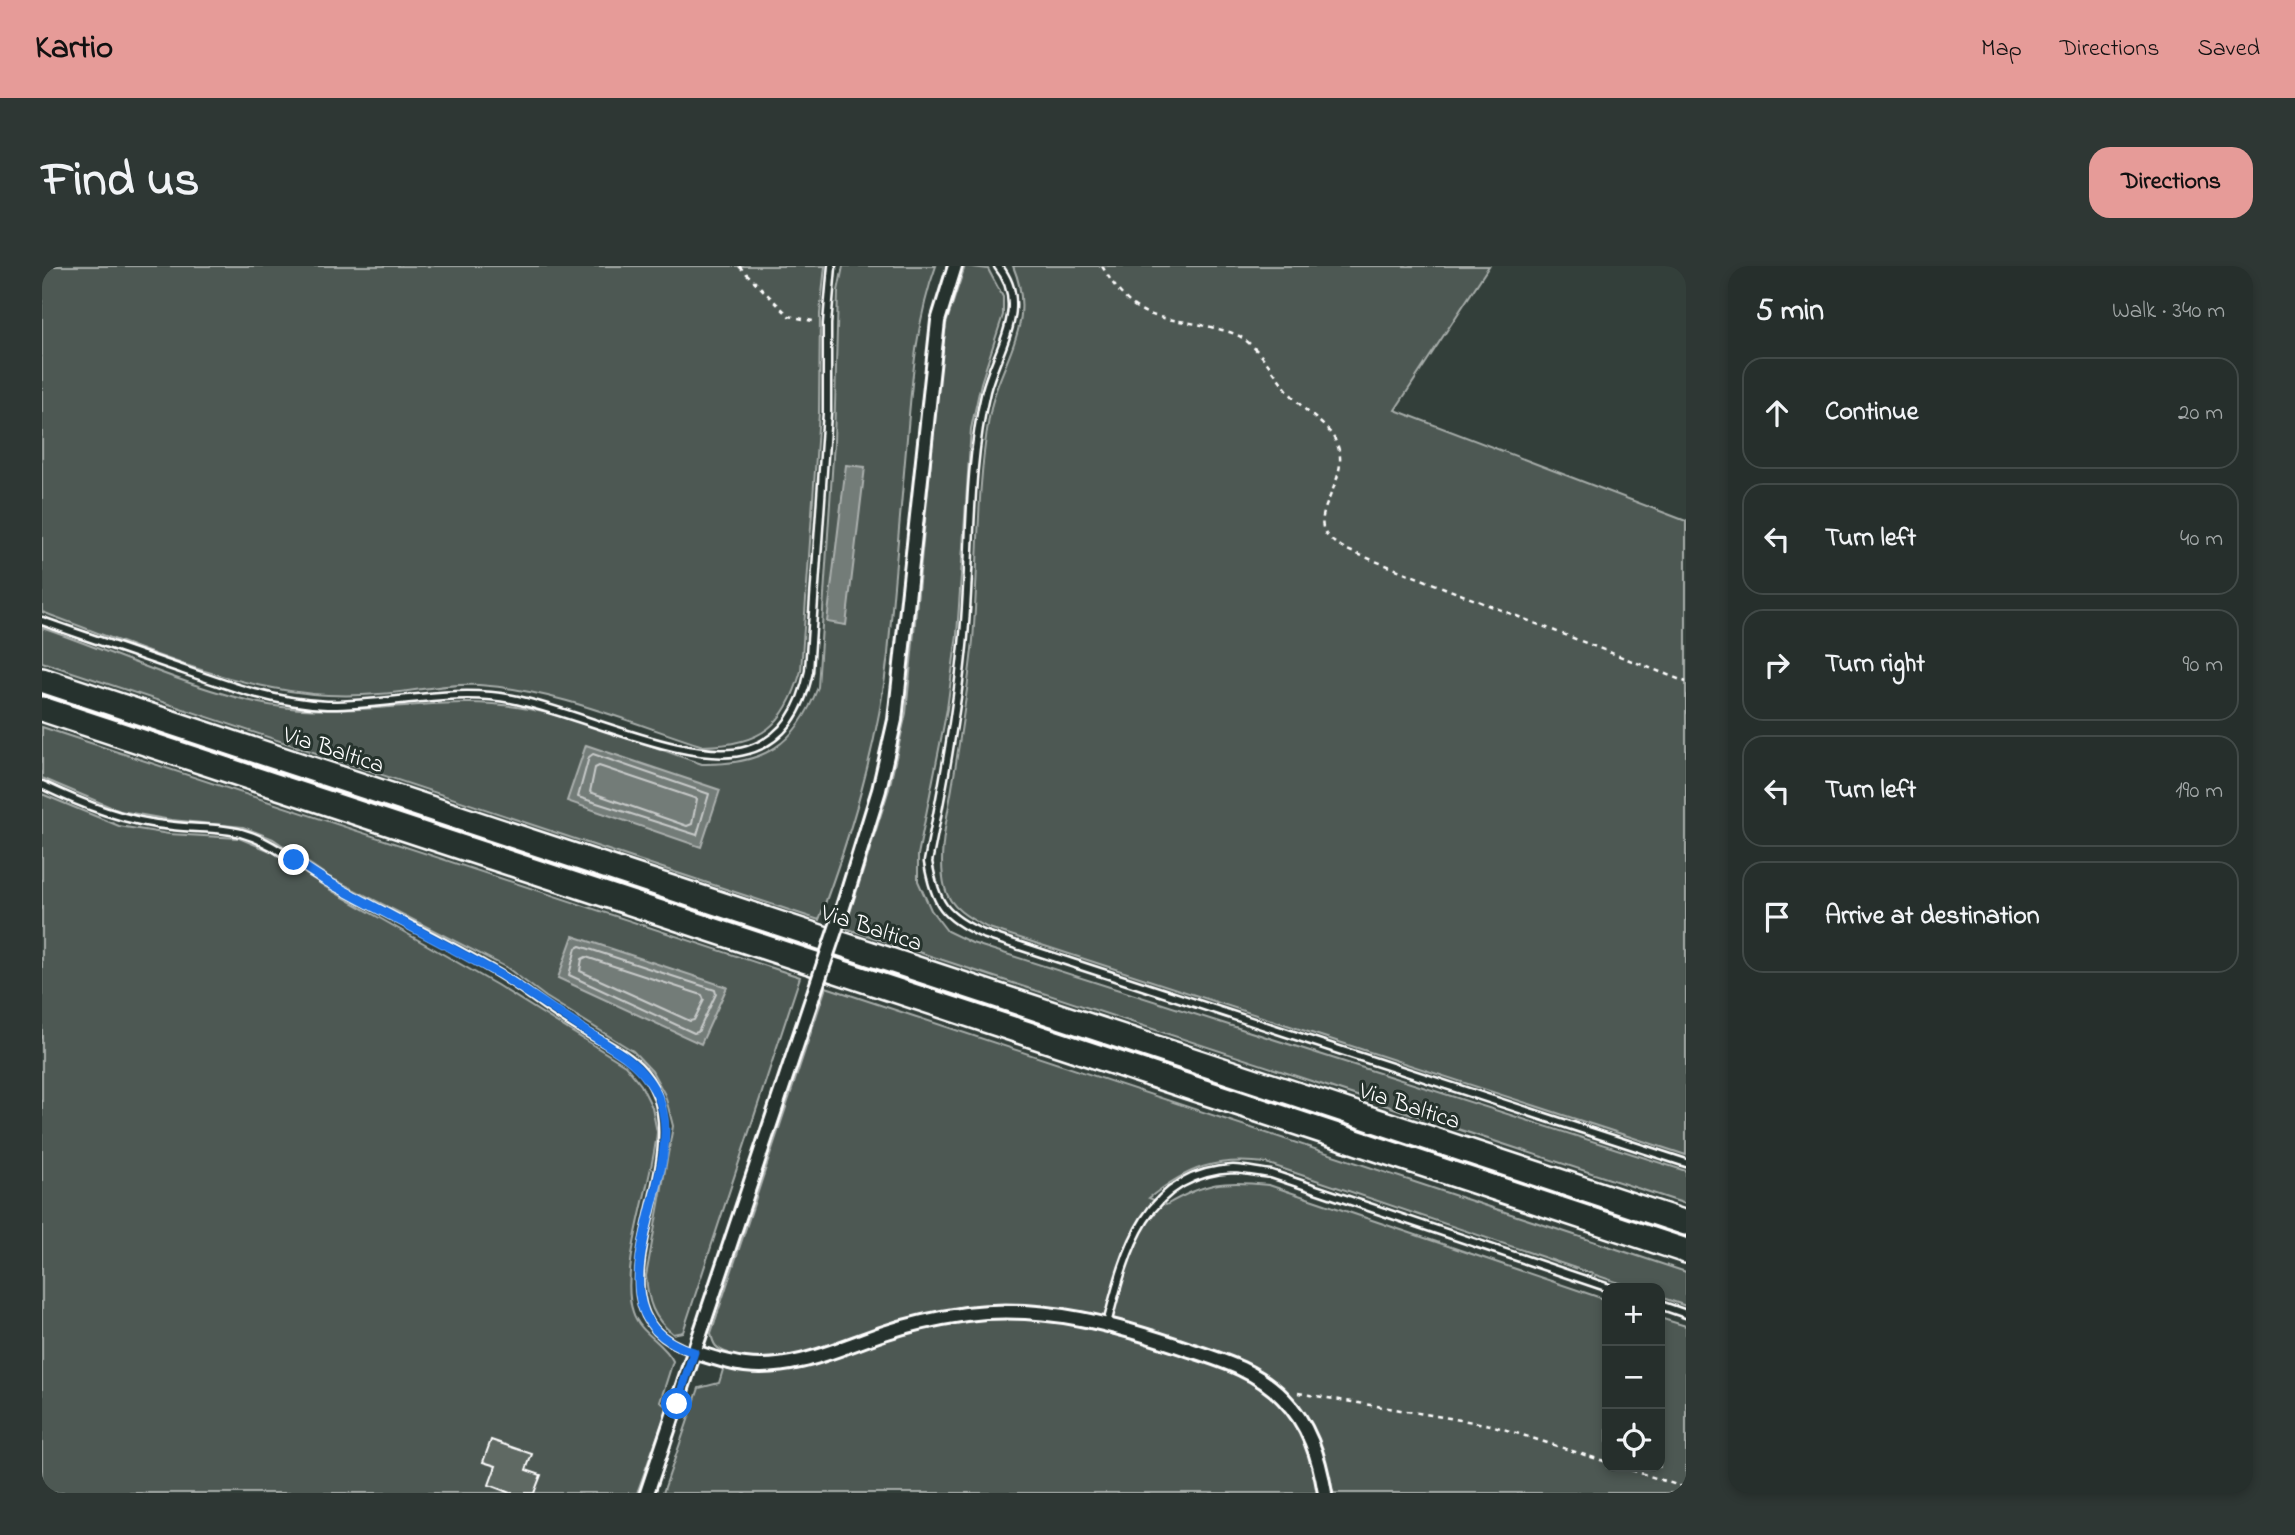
<!DOCTYPE html>
<meta charset="utf-8">
<style>
body{margin:0;font-family:"Indie Flower",sans-serif;background:#2e3734;color:#f1f3f6}
.controls{position:absolute;right:21px;bottom:21px;display:grid;overflow:hidden;border-radius:14px;box-shadow:0 4px 10px #0003}
.controls button{width:63px;height:63px;display:grid;place-items:center;padding:0;border:0;border-bottom:2px solid #424a48;background:#262f2c;color:#f1f3f6;font:35px sans-serif}
.stop{position:absolute;width:21px;height:21px;margin:-16px;border:5px solid #1a73e8;border-radius:50%;background:#fff}
.stop.end{background:#1a73e8;border-color:#fff;box-shadow:0 2px 7px #0008}
.list{margin:0;padding:0;list-style:none}
h2{display:flex;justify-content:space-between;align-items:center;height:91px;margin:0;padding:0 28px;font-size:30px}
h2 small{font-size:23px;font-weight:400;color:#a4a9a9}
.list li{display:grid;grid-template-columns:46px 1fr auto;gap:21px;align-items:center;box-sizing:border-box;height:112px;margin:0 14px 14px;padding:0 14px;border:2px solid #424a48;border-radius:21px}
.list b{display:block;font-size:26px;white-space:nowrap}
.list em{font-size:23px;font-style:normal;color:#a4a9a9}
.icon{flex:none;width:38px;height:38px;fill:none;stroke:currentColor;stroke-width:2;stroke-linecap:round;stroke-linejoin:round}
.map{position:relative;flex:none;width:1644px;height:1227px;overflow:hidden;border-radius:21px}
header{display:flex;align-items:center;gap:42px;box-sizing:border-box;height:98px;padding:0 35px;background:#e69b98;color:#111}
header strong{font-size:33px}
nav{display:flex;gap:38px;margin-inline-start:auto;font-size:24px}
.intro{display:flex;align-items:center;justify-content:space-between;box-sizing:border-box;height:168px;padding:0 42px}
h1{margin:0;font-size:49px}
.button{padding:18px 32px;border-radius:21px;background:#e69b98;color:#111;font-size:24px;font-weight:700}
main{display:flex;gap:42px;padding:0 42px}
aside{flex:1;background:#262f2c;border-radius:21px;box-shadow:0 4px 10px #0003}
.map>svg:first-child{display:block}
.green{fill:#4d5853;stroke:#a6aca9;stroke-width:2}
.water{fill:#737b78;stroke:#abb0ae;stroke-width:2}
.lines{fill:none;stroke-linecap:round;stroke-linejoin:round}
.shore{stroke:#c7cac9;stroke-width:2}
.building{fill:#5f6964;stroke:#fff;stroke-width:2}
.service-casing{stroke:#fff;stroke-width:11}
.minor-casing{stroke:#fff;stroke-width:18}
.motorway-casing{stroke:#fff;stroke-width:28}
.path{stroke:#fff;stroke-width:2.5;stroke-dasharray:5 5;stroke-linecap:butt}
.service{stroke:#26332d;stroke-width:6}
.minor{stroke:#26332d;stroke-width:12}
.motorway{stroke:#26332d;stroke-width:23}
.minor-bridge-casing{stroke:#fff;stroke-width:18;stroke-linecap:butt}
.minor-bridge{stroke:#26332d;stroke-width:12}
.route{stroke:#1a73e8;stroke-width:9}
.labels{text-anchor:middle;stroke-width:6;stroke-linejoin:round;paint-order:stroke}
.street-label{font-size:24px;fill:#fff;stroke:#26332d}
</style>
<header>
<strong>Kartio</strong>
<nav><a>Map</a><a>Directions</a><a>Saved</a></nav>
</header>
<div class="intro"><h1>Find us</h1><a class="button">Directions</a></div>
<main>
<div class="map">
<svg width="1644" height="1227" viewBox="0 0 1644 1227">
<rect width="100%" height="100%" fill="#333f3a"/>
<filter id="ink" filterUnits="userSpaceOnUse"><feTurbulence type="fractalNoise" baseFrequency=".0143" numOctaves="2"/><feDisplacementMap in="SourceGraphic" scale="14" xChannelSelector="R" yChannelSelector="G"/><feConvolveMatrix kernelMatrix="1 2 1 2 8 2 1 2 1" color-interpolation-filters="sRGB"/></filter>
<g filter="url(#ink)">
<!-- green -->
<path class="green" d="M0 0H783L778 48 777 147 759 405C743 460 719 479 661 480 589 457 514 424 437 419 403 417 371 426 337 428 303 431 265 429 231 422 154 408 74 373 0 346Z
M801 0H894C874 54 870 115 865 172 858 244 853 316 846 388 836 479 809 568 777 654L0 396V362C74 387 150 424 227 439 293 451 358 437 424 437 505 436 584 472 660 498 722 499 754 479 776 421L792 176 796 25Z
M923 0 946 3 961 31V49L939 117 929 163 915 369 905 443 876 589V615L889 644 905 665 930 677 1644 905V938L803 662 847 523 864 447 897 113 904 58Z
M971 0H1447L1353 144 1644 255V889L944 661C927 652 908 642 903 622 895 591 905 553 910 522 918 473 926 424 931 374 937 300 934 226 947 152 956 94 997 62 971 0Z
M0 424 769 679 767 686 0 434Z
M0 461 758 711 641 1066 631 1068C611 1052 606 1036 604 1010L631 860 623 829 610 805 591 785 504 731 464 701 287 611 231 573 201 561 129 554 78 545 0 512Z
M0 528 77 560 127 568 197 572 231 586 285 622 455 719 583 799 599 819 610 841 615 866C611 915 576 1003 591 1046 598 1068 622 1076 631 1095L618 1136 626 1141 595 1227H0Z
M784 721 1644 1006V1040L1618 1031V1022H1592L1224 897C1174 891 1146 901 1107 932L1124 939C1164 916 1182 914 1227 919L1565 1034V1201H1618V1052L1644 1060V1227H621L657 1122 677 1117 686 1087C674 1083 671 1079 669 1067Z"/>
<!-- water -->
<path class="water" d="M804 199 823 201 804 359 785 356Z
M544 479 678 524 659 581 525 535Z
M531 670 685 721 659 778 516 712Z"/>
<g class="lines">
<!-- shore -->
<path class="shore" d="M551 488 667 528 655 569 536 531 547 491Z
M557 500 655 533 650 558 645 560 548 526 553 502Z
M538 680 673 724 674 728 656 766 652 767 527 709 534 682Z
M544 691 660 729 662 734 652 754 648 755 538 705 540 693Z"/>
</g>
<!-- building -->
<path class="building" d="M449 1174 490 1188 484 1204 499 1209 492 1227H468L447 1219 454 1200 441 1196Z"/>
<g class="lines">
<defs>
<path id="service" d="M956 0C989 40 955 83 944 125 924 209 930 295 921 380 914 452 900 525 886 596 893 637 902 651 941 668L1644 897
M0 355C45 371 90 386 136 402 184 419 233 437 285 439 346 440 409 421 470 433 535 445 648 502 706 484 743 473 760 440 767 405L785 147V58L790 0
M0 519C42 539 84 556 131 560 153 563 177 561 199 567 232 576 257 600 286 616 343 648 404 675 459 709 483 724 505 742 529 757 550 771 577 782 596 800 677 880 521 1047 652 1086
M1618 1039 1644 1048
M1065 1058C1083 988 1102 907 1191 903 1203 903 1217 907 1229 908L1567 1022"/>
<path id="minor" d="M800 644 837 524 853 454 896 55 913 0
M652 1086C669 1091 686 1097 703 1099 752 1105 797 1082 842 1067 868 1058 897 1052 924 1048 1001 1038 1076 1059 1148 1084 1182 1095 1215 1105 1241 1132 1267 1158 1277 1191 1283 1227
M605 1227 770 733"/>
<path id="motorway" d="M0 414 1644 957
M0 443 1644 985"/>
</defs>
<!-- service casing -->
<use href="#service" class="service-casing"/>
<!-- minor casing -->
<use href="#minor" class="minor-casing"/>
<!-- motorway casing -->
<use href="#motorway" class="motorway-casing"/>
<!-- path -->
<path class="path" d="M697 0 747 50 775 56
M1060 0C1094 58 1111 48 1169 61 1179 64 1191 66 1199 71 1224 88 1235 115 1255 135 1264 146 1277 154 1286 164 1323 206 1261 246 1287 272 1292 277 1299 280 1305 284L1644 416
M1256 1127 1449 1159 1565 1196
M1580 1201 1644 1222"/>
<!-- service -->
<use href="#service" class="service"/>
<!-- minor -->
<use href="#minor" class="minor"/>
<!-- motorway -->
<use href="#motorway" class="motorway"/>
<defs>
<path id="minor-bridge" d="M770 733 800 644"/>
</defs>
<!-- minor-bridge casing -->
<use href="#minor-bridge" class="minor-bridge-casing"/>
<!-- minor-bridge -->
<use href="#minor-bridge" class="minor-bridge"/>
</g>
</g>
<g class="lines" filter="url(#ink)">
<!-- route -->
<path class="route" d="M252 594 284 615 459 709 582 790C600 804 616 822 621 846 638 920 538 1052 652 1086L635 1138"/>
</g>
<g class="labels">
<!-- street labels -->
<g class="street-label">
<text transform="translate(292 483) rotate(18)" y="8">Via Baltica</text>
<text transform="translate(830 661) rotate(18)" y="8">Via Baltica</text>
<text transform="translate(1368 839) rotate(18)" y="8">Via Baltica</text>
</g>
</g>
</svg>
<div class="controls">
<button>+</button>
<button>−</button>
<button><svg class="icon" aria-label="locate" viewBox="0 0 24 24"><circle cx="12" cy="12" r="6"/><path d="M12 2v4M12 18v4M2 12h4M18 12h4"/></svg></button>
</div>
<div class="stop" style="left:635px;top:1138px"></div>
<div class="stop end" style="left:252px;top:594px"></div>
</div>
<aside>
<h2>5 min<small>Walk · 340 m</small></h2>
<ul class="list">
<li><svg class="icon" aria-label="ahead" viewBox="0 0 24 24"><path d="M12 20V5M6 11l6-6 6 6"/></svg><div><b>Continue</b></div><em>20 m</em></li>
<li><svg class="icon" aria-label="left" viewBox="0 0 24 24"><path d="M17 20v-9H6M10 6l-5 5 5 5"/></svg><div><b>Turn left</b></div><em>40 m</em></li>
<li><svg class="icon" aria-label="right" viewBox="0 0 24 24"><path d="M7 20v-9h11M14 6l5 5-5 5"/></svg><div><b>Turn right</b></div><em>90 m</em></li>
<li><svg class="icon" aria-label="left" viewBox="0 0 24 24"><path d="M17 20v-9H6M10 6l-5 5 5 5"/></svg><div><b>Turn left</b></div><em>190 m</em></li>
<li><svg class="icon" aria-label="arrive" viewBox="0 0 24 24"><path d="M6 21V4h12l-3 4 3 4H6"/></svg><div><b>Arrive at destination</b></div></li>
</ul>
</aside>
</main>
